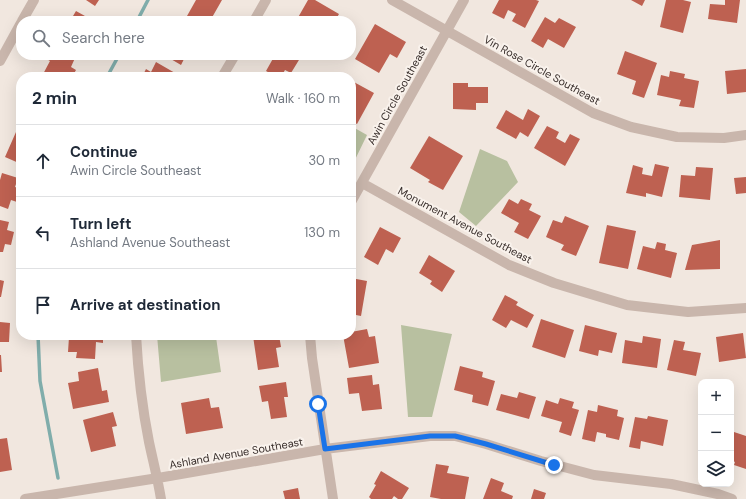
<!DOCTYPE html>
<meta charset="utf-8">
<style>
body{margin:0;font-family:"DM Sans",sans-serif;background:#f2f2f3;color:#1f2937}
.controls{position:absolute;right:12px;bottom:12px;display:grid;overflow:hidden;border-radius:8px;box-shadow:0 4px 16px #0002}
.controls button{width:36px;height:36px;display:grid;place-items:center;padding:0;border:0;border-bottom:1px solid #e0e1e3;background:#fff;color:#1f2937;font:20px sans-serif}
.stop{position:absolute;width:12px;height:12px;margin:-9px;border:3px solid #1a73e8;border-radius:50%;background:#fff}
.stop.end{background:#1a73e8;border-color:#fff;box-shadow:0 1px 4px #0008}
.list{margin:0;padding:0;list-style:none}
h2{display:flex;justify-content:space-between;align-items:center;height:52px;margin:0;padding:0 16px;font-size:17px}
h2 small{font-size:13px;font-weight:400;color:#747a83}
.list li{display:grid;grid-template-columns:26px 1fr auto;gap:12px;align-items:center;box-sizing:border-box;height:72px;padding:0 16px;border-top:1px solid #e0e1e3}
.list b{display:block;font-size:15px;white-space:nowrap}
.list p{margin:0;font-size:13px;white-space:nowrap;color:#747a83}
.list em{font-size:13px;font-style:normal;color:#747a83}
.icon{flex:none;width:22px;height:22px;fill:none;stroke:currentColor;stroke-width:2;stroke-linecap:round;stroke-linejoin:round}
.map{position:relative;flex:none;width:746px;height:499px;overflow:hidden}
.search{position:absolute;background:#fff;box-shadow:0 4px 16px #0002;left:16px;top:16px;width:340px;height:44px;display:flex;align-items:center;gap:10px;box-sizing:border-box;padding:0 14px;border-radius:16px;color:#747a83;font-size:15px}
.panel{position:absolute;background:#fff;box-shadow:0 4px 16px #0002;left:16px;top:72px;width:340px;height:268px;border-radius:16px}
.map>svg:first-child{display:block}
.green{fill:#b8c0a0}
.lines{fill:none;stroke-linecap:round;stroke-linejoin:round}
.stream{stroke:#80adab;stroke-width:3.5}
.building{fill:#be6151}
.minor{stroke:#c9b6ac;stroke-width:10}
.route{stroke:#1a73e8;stroke-width:5}
.labels{text-anchor:middle;stroke-width:4;stroke-linejoin:round;paint-order:stroke}
.street-label{font-size:11px;fill:#372d2a;stroke:#f9f2ec}
</style>
<div class="map">
<svg width="746" height="499" viewBox="0 0 746 499">
<rect width="100%" height="100%" fill="#f1e7df"/>
<!-- green -->
<path class="green" d="M351 126 367 135 351 168Z
M480 149 507 161 518 182 476 226 459 212Z
M401 325 452 334 432 417H408Z
M157 335 216 337 221 372 161 382Z"/>
<g class="lines">
<!-- stream -->
<path class="stream" d="M137 21 148 0
M107 77 119 55
M38 335 40 381 58 478"/>
</g>
<!-- building -->
<path class="building" d="M86 0H99L95 6Z
M196 0H222L210 21H196L187 16Z
M308 0H315L339 14 335 21H296Z
M499 0H536L539 1 525 28 512 21 516 14 508 10 504 19 492 13Z
M631 0H645L642 6Z
M666 0H683L691 2 683 33 660 27Z
M725 0H740L737 23 708 19 710 4 725 5Z
M76 11 94 21H70Z
M545 17 555 23 559 18 576 27 564 48 548 39 543 48 531 41Z
M375 24 406 42 397 58 390 54 379 73 355 59Z
M625 51 657 63 644 98 632 94 636 81 617 74Z
M44 55H69L75 58 71 67 76 70 72 77 42 76 50 61 43 57Z
M164 55H186L181 65Z
M275 55H302L291 73 285 70 281 77H277L266 71Z
M156 62 182 77H142L146 69 151 72Z
M746 69V92L727 94 725 71Z
M670 71 685 74 684 78 699 81 694 108 679 106 681 100 657 95 661 75 669 77Z
M352 81 374 93 357 124 351 121Z
M453 83H468V87H488V103H476V110L453 109Z
M21 87V98L17 96Z
M528 109 540 116 528 137 520 132 516 139 496 128 506 110 523 120Z
M547 126 559 132 556 138 565 143 570 134 580 139 565 166 534 148Z
M16 132 21 134V164L5 157Z
M429 136 463 156 443 190 428 182 430 180 410 168Z
M655 164 669 167 662 197 646 193V197L626 193 633 165 643 168 642 174 652 176Z
M696 167 713 168 710 200 679 197 681 175 695 176Z
M2 173 18 178 15 187 21 189 17 202 11 200 8 209 0 206V180Z
M746 177V193L736 194 734 178Z
M509 199 518 204 521 199 532 204 529 210 541 216 528 239 514 232 519 223 501 213Z
M565 216 589 226 576 256 561 250 564 245 546 237 553 220 562 223Z
M0 220 9 222 7 230 14 232 11 245 5 244 3 252H0Z
M607 225 636 231 628 269 599 263Z
M380 227 401 238 393 253 386 249 378 265 364 257Z
M720 240V269L685 270 692 245Z
M657 242 666 244 665 250 677 253 671 278 637 269 643 246 655 249Z
M429 255 455 271 442 292 430 284 432 281 419 273Z
M351 278 367 281 361 316 351 314Z
M0 280 4 281 1 297H0Z
M505 295 518 302 516 305 534 315 527 328 511 320 506 328 492 320Z
M541 319 574 330 565 358 532 347Z
M0 322 10 323 9 342H0Z
M585 325 617 333 612 353 599 350 598 356 579 351Z
M367 329 369 337 375 336 379 363 349 368 343 335H351V332Z
M743 333 746 358 719 362 716 337Z
M75 335H103V343L96 342 95 359 76 358 77 352H68L69 337 75 338Z
M260 335H279L281 347 276 348 279 367 258 370 253 336Z
M643 336 661 339 657 368 622 363 625 340 642 343Z
M674 340 685 342 683 350 701 353 696 376 667 370Z
M0 355H1L2 372H0Z
M460 366 483 372 482 377 495 381 488 406 472 402 473 395 454 390Z
M98 368 102 391 107 390 109 402 73 409 68 383 79 381 78 372Z
M372 375 373 385 379 384 382 409 362 411 359 393 349 394 347 378Z
M286 382 288 397H284L287 417 271 419 268 401 262 402 259 386Z
M519 392 536 397 529 419 496 410 501 394 517 398Z
M209 398 211 408 219 407 223 428 186 434 181 403Z
M560 398 574 402 572 408 579 410 571 436 559 432 562 422 541 416 546 400 558 404Z
M598 405 618 410 617 416 624 418 619 440 606 437V434L597 432 595 442 582 439 588 410 597 412Z
M113 412 117 426 112 427 116 446 91 452 83 420Z
M648 416 668 420 663 446 641 441 640 449 629 447 635 417 647 419Z
M734 432 746 436V469L734 465 735 462 731 460V439Z
M7 438 12 470 0 472V439Z
M436 464 449 466 447 473 469 477 465 499H441L430 497Z
M381 471 409 488 402 499H398L394 496 392 499H371L369 497 376 485 374 484Z
M491 478 504 483 501 491 513 496 512 499H483Z
M298 488 300 499H285L283 491Z
M534 489 546 493 544 499H531Z"/>
<g class="lines">
<!-- minor -->
<path class="minor" d="M392 0 593 113 631 127 677 137 724 138 746 135
M22 21 34 0
M254 21 266 0
M0 61 21 23
M222 77 235 55
M362 183 509 265 554 283 627 305 688 312 746 308
M351 202 464 0
M136 335C138 371 142 407 149 442 153 461 158 480 161 499
M310 335 312 358 333 499
M25 499 158 478 325 449 430 436H455L486 444 541 461 594 475 671 484 718 494 732 499"/>
</g>
<g class="lines">
<!-- route -->
<path class="route" d="M318 404 325 449 430 436H455L486 444 554 465"/>
</g>
<g class="labels">
<!-- street labels -->
<g class="street-label">
<text transform="translate(542 70) rotate(29)" y="4">Vin Rose Circle Southeast</text>
<text transform="translate(397 95) rotate(-61)" y="4">Awin Circle Southeast</text>
<text transform="translate(465 225) rotate(28)" y="4">Monument Avenue Southeast</text>
<text transform="translate(236 453) rotate(-10)" y="4">Ashland Avenue Southeast</text>
</g>
</g>
</svg>
<div class="controls">
<button>+</button>
<button>−</button>
<button><svg class="icon" aria-label="layers" viewBox="0 0 24 24"><path d="M12 4l9 5-9 5-9-5zM3 14l9 5 9-5"/></svg></button>
</div>
<div class="stop" style="left:318px;top:404px"></div>
<div class="stop end" style="left:554px;top:465px"></div>
<div class="search"><svg class="icon" aria-label="search" viewBox="0 0 24 24"><circle cx="10" cy="10" r="6"/><path d="M15 15l6 6"/></svg>Search here</div>
<section class="panel">
<h2>2 min<small>Walk · 160 m</small></h2>
<ul class="list">
<li><svg class="icon" aria-label="ahead" viewBox="0 0 24 24"><path d="M12 20V5M6 11l6-6 6 6"/></svg><div><b>Continue</b><p>Awin Circle Southeast</p></div><em>30 m</em></li>
<li><svg class="icon" aria-label="left" viewBox="0 0 24 24"><path d="M17 20v-9H6M10 6l-5 5 5 5"/></svg><div><b>Turn left</b><p>Ashland Avenue Southeast</p></div><em>130 m</em></li>
<li><svg class="icon" aria-label="arrive" viewBox="0 0 24 24"><path d="M6 21V4h12l-3 4 3 4H6"/></svg><div><b>Arrive at destination</b></div></li>
</ul>
</section>
</div>
